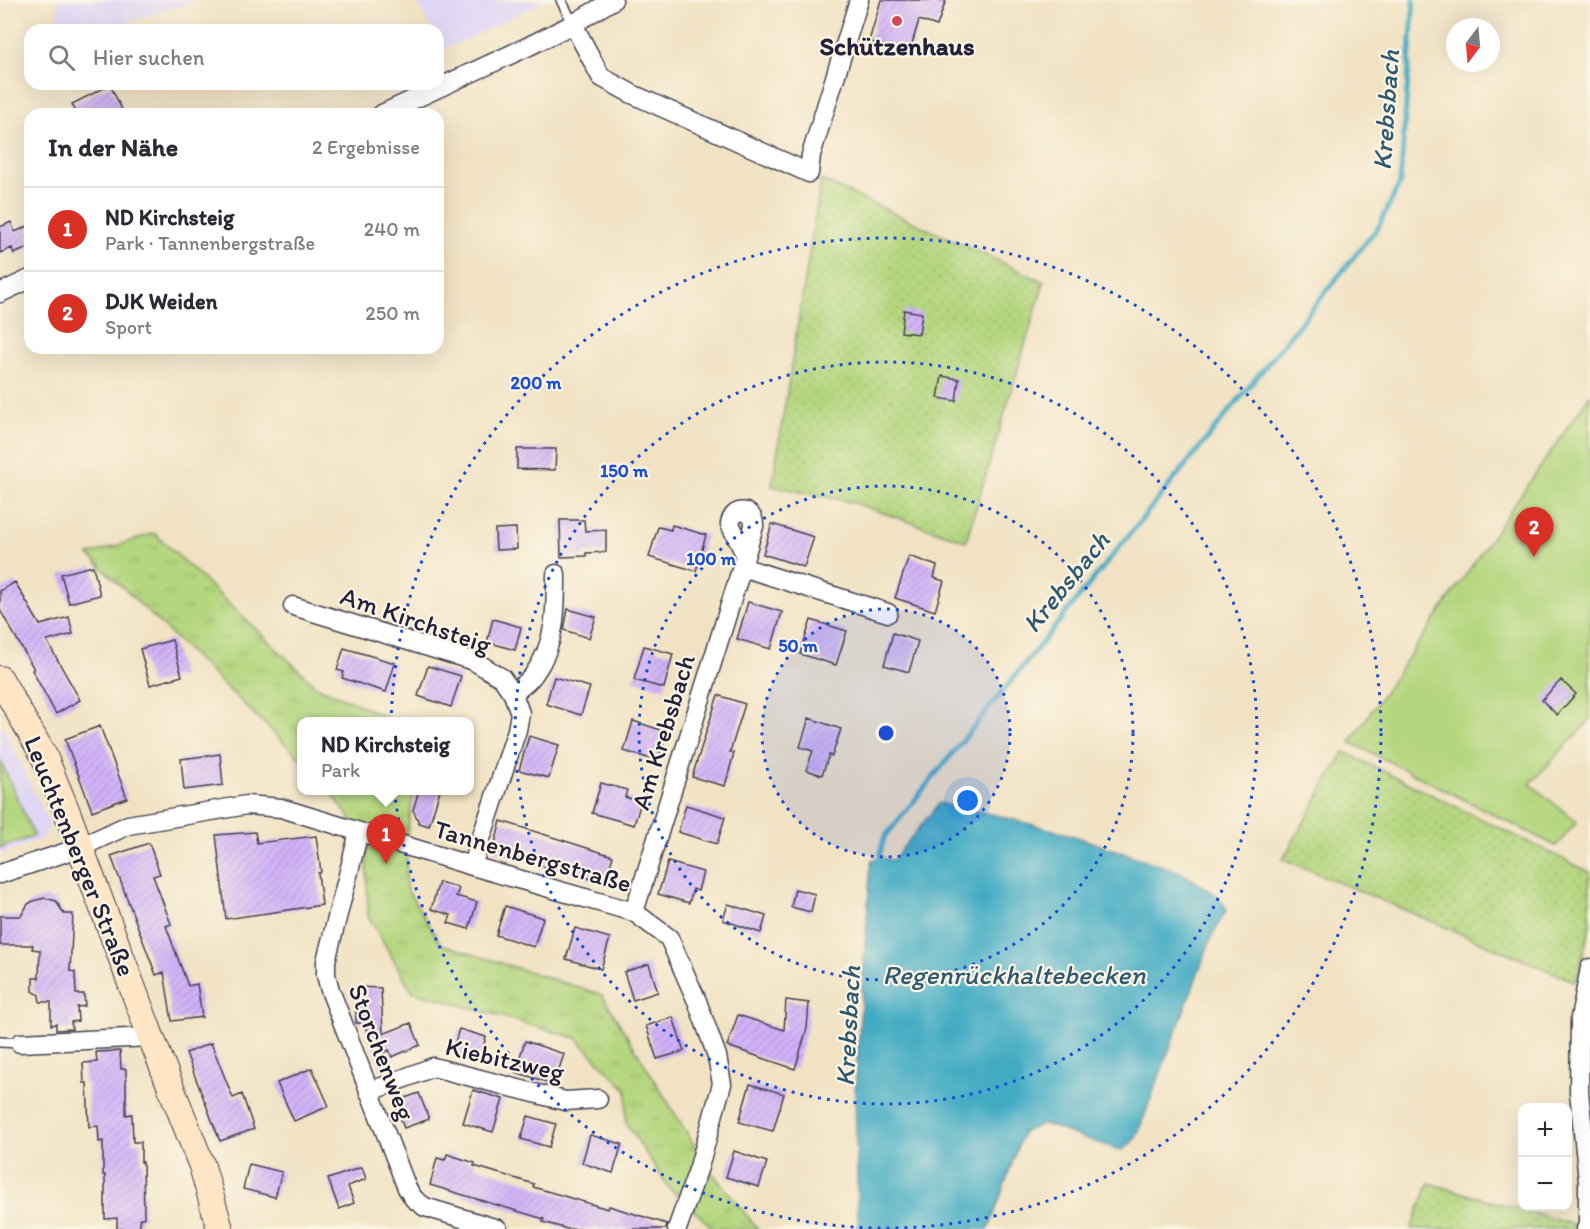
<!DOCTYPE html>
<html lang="de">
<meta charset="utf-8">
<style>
body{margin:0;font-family:Itim,sans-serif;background:#f2f2f3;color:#2b2b33}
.controls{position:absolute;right:18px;bottom:18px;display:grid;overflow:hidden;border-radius:12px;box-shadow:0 6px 24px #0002}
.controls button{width:54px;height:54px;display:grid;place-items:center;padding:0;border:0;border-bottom:2px solid #e1e1e2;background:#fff;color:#2b2b33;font:30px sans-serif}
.compass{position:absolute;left:1446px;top:18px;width:54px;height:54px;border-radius:50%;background:#fff;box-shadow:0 6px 24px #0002;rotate:196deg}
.you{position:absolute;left:968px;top:801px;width:21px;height:21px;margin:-15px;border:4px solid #fff;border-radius:50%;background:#1a73e8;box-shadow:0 0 0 9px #1a73e833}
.badge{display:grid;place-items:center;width:39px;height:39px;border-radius:50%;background:#d93025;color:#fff;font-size:20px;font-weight:700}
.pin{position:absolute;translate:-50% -50px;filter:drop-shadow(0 2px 3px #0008)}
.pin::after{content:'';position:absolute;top:32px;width:21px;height:18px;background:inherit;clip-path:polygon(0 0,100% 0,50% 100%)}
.popup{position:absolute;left:297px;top:717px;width:177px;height:78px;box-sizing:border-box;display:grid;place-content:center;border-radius:12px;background:#fff;filter:drop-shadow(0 2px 4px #0005);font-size:20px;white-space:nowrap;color:#7c7c81}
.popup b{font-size:22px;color:#2b2b33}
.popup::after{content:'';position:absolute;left:50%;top:100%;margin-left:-12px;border:12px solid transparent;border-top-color:#fff}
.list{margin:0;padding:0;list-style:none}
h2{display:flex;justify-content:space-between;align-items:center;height:78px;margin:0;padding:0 24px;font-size:26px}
h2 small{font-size:20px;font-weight:400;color:#7c7c81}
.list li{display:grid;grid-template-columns:39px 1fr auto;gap:18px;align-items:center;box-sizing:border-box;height:84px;padding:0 24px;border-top:2px solid #e1e1e2}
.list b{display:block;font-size:22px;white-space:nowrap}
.list p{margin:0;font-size:20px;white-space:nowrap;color:#7c7c81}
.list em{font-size:20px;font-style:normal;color:#7c7c81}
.icon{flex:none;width:33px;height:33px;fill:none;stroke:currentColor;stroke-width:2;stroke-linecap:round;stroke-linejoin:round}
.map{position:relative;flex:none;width:1590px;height:1229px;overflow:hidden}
.search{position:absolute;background:#fff;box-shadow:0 6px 24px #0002;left:24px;top:24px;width:420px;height:66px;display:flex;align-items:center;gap:15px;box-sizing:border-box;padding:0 21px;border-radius:18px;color:#7c7c81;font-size:22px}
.panel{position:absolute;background:#fff;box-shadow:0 6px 24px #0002;left:24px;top:108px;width:420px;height:246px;border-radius:18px}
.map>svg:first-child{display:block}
.built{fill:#dfd5f5}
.grass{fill:url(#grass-dots);stroke:#6b7c5c;stroke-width:1.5}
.park{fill:url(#park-tufts);stroke:#6b7c5c;stroke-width:1.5}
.pitch{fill:#b4d67e;stroke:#6b7c5c;stroke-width:1.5}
.water{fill:#43abc3;stroke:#32667f;stroke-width:1.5}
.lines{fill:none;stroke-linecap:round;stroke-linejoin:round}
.stream{stroke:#43abc3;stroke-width:5}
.building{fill:url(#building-hatch)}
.lane-casing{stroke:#413f4f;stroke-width:12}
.street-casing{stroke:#413f4f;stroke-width:21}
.secondary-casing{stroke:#413f4f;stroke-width:28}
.lane{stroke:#fff;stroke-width:9}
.street{stroke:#fff;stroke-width:18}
.secondary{stroke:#fde5c5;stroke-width:26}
.ring{fill:none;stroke:#1d4ed8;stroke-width:3;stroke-dasharray:3 6}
.poi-dot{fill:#d1495b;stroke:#fcf5e5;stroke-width:2}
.labels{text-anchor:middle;stroke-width:4.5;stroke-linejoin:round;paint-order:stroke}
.poi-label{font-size:26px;font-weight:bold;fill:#22223b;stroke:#fcf5e5}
.street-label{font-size:26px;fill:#22223b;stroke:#fcf5e5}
.water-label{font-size:27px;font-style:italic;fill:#2f5971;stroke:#fcf5e5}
.centre{fill:#1d4ed8;stroke:#fcf5e5;stroke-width:3}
.ring-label{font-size:18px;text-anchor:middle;font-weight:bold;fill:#1d4ed8;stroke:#fcf5e5;stroke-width:4.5;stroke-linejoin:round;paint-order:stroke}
</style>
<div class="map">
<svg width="1590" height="1229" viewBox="0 0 1590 1229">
<defs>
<pattern id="grass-dots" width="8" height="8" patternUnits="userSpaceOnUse" patternTransform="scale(1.5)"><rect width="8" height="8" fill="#b4d67e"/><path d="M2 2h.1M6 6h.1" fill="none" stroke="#9ab76e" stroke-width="1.8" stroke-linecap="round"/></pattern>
<pattern id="park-tufts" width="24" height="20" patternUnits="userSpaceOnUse" patternTransform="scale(1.5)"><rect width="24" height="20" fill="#b4d67e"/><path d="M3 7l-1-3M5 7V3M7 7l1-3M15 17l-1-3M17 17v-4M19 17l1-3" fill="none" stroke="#9ab76e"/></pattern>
<pattern id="building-hatch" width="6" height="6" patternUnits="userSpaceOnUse" patternTransform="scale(1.5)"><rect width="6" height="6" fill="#d1b1f8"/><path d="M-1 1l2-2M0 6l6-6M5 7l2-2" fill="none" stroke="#b398d6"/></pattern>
</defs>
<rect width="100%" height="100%" fill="#fcf5e5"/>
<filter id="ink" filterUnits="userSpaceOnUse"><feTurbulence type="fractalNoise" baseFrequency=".0167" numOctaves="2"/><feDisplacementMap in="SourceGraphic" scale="12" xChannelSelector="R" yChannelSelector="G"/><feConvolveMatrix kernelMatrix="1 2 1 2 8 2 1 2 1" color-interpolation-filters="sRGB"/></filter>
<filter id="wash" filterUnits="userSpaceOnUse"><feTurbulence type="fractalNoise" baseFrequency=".008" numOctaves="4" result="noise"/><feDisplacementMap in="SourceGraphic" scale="24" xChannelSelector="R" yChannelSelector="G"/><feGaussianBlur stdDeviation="1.35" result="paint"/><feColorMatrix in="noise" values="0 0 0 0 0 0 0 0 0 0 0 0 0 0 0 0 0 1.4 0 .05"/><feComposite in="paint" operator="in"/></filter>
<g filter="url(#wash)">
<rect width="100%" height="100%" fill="#f1e2c3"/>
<!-- built -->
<path class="built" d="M59 0H197L104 30H64L55 27Z
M416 0H546L468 39 442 49 438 41V30H432Z
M0 722 50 825 43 838 0 855Z"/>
<!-- grass -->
<path class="grass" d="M821 180 1044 282 966 541 851 502 772 486Z
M1344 752 1590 872V927L1576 982 1283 859Z
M1429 1183 1578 1226V1229H1411Z"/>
<!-- park -->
<path class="park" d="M154 533 316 686 395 721 302 722V760L89 555Z
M330 791H414L407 834 406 888 441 944 602 995 709 1169 758 1229H714L669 1188 626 1123 627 1090 576 1038 412 991 368 916 366 840Z"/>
<!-- pitch -->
<path class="pitch" d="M1590 395V720L1530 784 1577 822 1556 846 1350 742Z
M0 760 34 836 0 848Z"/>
<!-- water -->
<path class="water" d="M939 803 996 815 1068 834 1180 872 1217 895 1227 909 1212 936 1136 1138 1122 1151 1043 1124 1023 1132 989 1229H858L855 1092 871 861 878 857 893 860Z"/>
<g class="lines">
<!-- stream -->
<path class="stream" d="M878 862 884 838 1379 226 1400 183 1414 0"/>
</g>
<g id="blocks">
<!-- building -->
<path class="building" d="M881 0H946L937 26 919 20 909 54 869 41Z
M110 85 124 114H77L72 104Z
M11 222 15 232 30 225V247L14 254 12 248 0 253V227Z
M904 310 922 313 919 334 901 332Z
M942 376 959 379 956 401 938 398Z
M517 449H556L555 470 517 469Z
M560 520H584L585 531 606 530V552L586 553V556L561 557Z
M772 524 814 537 804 567 763 554Z
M672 525 706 535 696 571 649 557 658 527 671 530Z
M516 528 517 549 496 550 495 529Z
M909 556 937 566 934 578 944 581 935 611 895 598Z
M93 566 100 595 69 603 61 574Z
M15 582 40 625 69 617 73 634 47 641 80 700 56 714 32 670 34 669 0 610V591Z
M748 602 782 612 771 649 737 639Z
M568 609 596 617 589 638 564 630Z
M493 619 521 627 515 650 487 642Z
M811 620 847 631 836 665 800 654Z
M893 633 918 641 909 672 884 665Z
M172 640 182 676 150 685 140 649Z
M644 646 673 654 664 688 634 680Z
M344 648 395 663 386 692 342 678 344 672 337 670Z
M428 666 461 676 451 707 418 696Z
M554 677 590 687 581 715 546 704Z
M1561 680 1576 694 1557 715 1542 700Z
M718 695 745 704 730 752 734 753 725 786 692 777Z
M809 718 841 729 832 756 829 755 822 775 806 770 813 751 800 747Z
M633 721 667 732 658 761 624 751Z
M100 726 127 798 92 811 65 739Z
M529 736 559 745 549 778 519 770Z
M220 754 223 785 184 790 181 759Z
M601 783 627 790 625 797 641 802 634 825 592 813Z
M419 790H440L429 826 419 823 413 810Z
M686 805 725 817 717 844 678 832Z
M501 821 613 856 605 883 549 866 548 868 493 851Z
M255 832 257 843 316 836 321 872 318 873 322 905 226 919 216 835Z
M149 843 160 874 153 876 171 924 166 926 188 986 197 984 202 1017 172 1021 164 972 156 975 111 856Z
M668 862 703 872 698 891 693 889 689 903 658 894Z
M439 882 459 888 456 896 477 902 469 929 448 923 451 915 431 909Z
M795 889 815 894 811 912 791 907Z
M45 898 56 901 64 914H73L70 971 75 972 76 994H84L85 1006 77 1007 78 1021 71 1022 72 1029 56 1030V1024L51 1025V1002H40L39 995 33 991V978H39L40 950 32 949 33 945H0V916H21L28 904 33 901Z
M728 904 766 916 761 933 723 920Z
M505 906 543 918 534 947 496 935Z
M575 928 610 938 601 969 566 959Z
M649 964 658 992 633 1000 624 972Z
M356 987 381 988 383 1034 411 1023 420 1045 392 1057 389 1050 384 1052V1069L382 1070 364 1023H356Z
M786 1000 809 1003 807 1028 795 1069 727 1046 738 1015 784 1030Z
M673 1017 684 1051 657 1059 646 1026Z
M459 1029 486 1037 479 1061 452 1053Z
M525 1041 564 1054 554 1084 515 1072Z
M211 1043 233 1098 242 1094 254 1129 220 1141 186 1053Z
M120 1051 121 1069H126V1115L132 1114 133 1142H141V1162H143L144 1218H140V1229H117V1218L105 1219V1175H103V1141L99 1142 98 1126 89 1127 87 1083H84L83 1063 97 1062 96 1052Z
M312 1068 329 1106 294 1121 277 1083Z
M750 1084 784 1094 773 1131 739 1122Z
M473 1090 503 1099 493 1132 463 1123Z
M419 1093 429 1119 404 1128 394 1102Z
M528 1116 556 1124 549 1147 521 1139Z
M590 1135 622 1144 613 1173 582 1163Z
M734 1151 767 1162 759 1187 726 1177Z
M447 1154 475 1163 474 1166 534 1184 533 1187 608 1209 609 1206 667 1224 666 1229H567L543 1222 544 1219 430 1185 437 1158 445 1160Z
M249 1164 282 1172 275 1197 243 1189Z
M362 1167 366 1179 348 1186 354 1203 339 1209 328 1179Z"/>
</g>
</g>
<g filter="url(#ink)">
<use href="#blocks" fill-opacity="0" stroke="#413f4f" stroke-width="1.5"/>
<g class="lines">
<defs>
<path id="lane" d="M561 0 573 24
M0 1042 20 1043"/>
<path id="street" d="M573 24 601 77 632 94 809 173 811 155 859 0
M382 114 529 46 573 24 613 0
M0 293 30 279
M742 567 888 613
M293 606 474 661 502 678 513 694
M359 832 326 961V975L330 990 407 1188 414 1199 425 1207 498 1229
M472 866 517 730 520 713 513 694C520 687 529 682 534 674 556 644 556 610 556 574
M0 874 79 848 128 825 247 805 281 808 472 866 634 912 669 938 697 1001 717 1056 722 1084 699 1167 677 1229
M634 912 742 567 754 526C755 509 733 505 730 524L745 554
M20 1043 151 1037
M369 1092 433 1067 565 1101 598 1099
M1586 1229 1588 1224V1181L1579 1092 1580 1018 1590 968"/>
<path id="secondary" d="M0 679 44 756 67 812 151 1037 202 1166 220 1229"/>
</defs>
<!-- lane casing -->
<use href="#lane" class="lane-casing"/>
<!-- street casing -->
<use href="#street" class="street-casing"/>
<!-- secondary casing -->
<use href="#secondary" class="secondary-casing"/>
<!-- lane -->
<use href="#lane" class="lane"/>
<!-- street -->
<use href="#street" class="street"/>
<!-- secondary -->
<use href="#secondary" class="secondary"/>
</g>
</g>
<!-- distance rings -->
<circle cx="886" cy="733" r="124" fill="#1d4ed8" fill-opacity=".12"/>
<g class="ring">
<circle cx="886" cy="733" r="124"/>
<circle cx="886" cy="733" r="247"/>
<circle cx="886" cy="733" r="371"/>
<circle cx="886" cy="733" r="495"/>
</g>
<!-- markers -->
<circle class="poi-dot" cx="897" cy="21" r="6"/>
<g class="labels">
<!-- poi labels -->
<g class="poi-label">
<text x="897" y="55">Schützenhaus</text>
</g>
<!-- street labels -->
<g class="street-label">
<text transform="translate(416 620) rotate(19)" y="9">Am Kirchsteig</text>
<text transform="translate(663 732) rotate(-73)" y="9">Am Krebsbach</text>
<text transform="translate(80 856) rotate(68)" y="9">Leuchtenberger Straße</text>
<text transform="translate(533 856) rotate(16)" y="9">Tannenbergstraße</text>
<text transform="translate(382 1052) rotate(69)" y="9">Storchenweg</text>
<text transform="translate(505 1059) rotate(13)" y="9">Kiebitzweg</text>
</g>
<!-- water labels -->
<g class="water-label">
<text transform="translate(1386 110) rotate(-86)" y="9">Krebsbach</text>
<text transform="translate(1066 582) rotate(-51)" y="9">Krebsbach</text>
<text x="1014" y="984">Regenrückhaltebecken</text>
<text transform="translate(848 1026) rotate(-87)" y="9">Krebsbach</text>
</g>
</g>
<circle cx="886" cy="733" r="9" class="centre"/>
<g class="ring-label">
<text x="536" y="389">200 m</text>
<text x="624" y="477">150 m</text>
<text x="711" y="565">100 m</text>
<text x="798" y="652">50 m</text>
</g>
</svg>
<div class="controls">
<button>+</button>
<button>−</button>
</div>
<svg class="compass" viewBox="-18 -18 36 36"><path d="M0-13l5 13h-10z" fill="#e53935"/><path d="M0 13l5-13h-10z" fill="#7c7c81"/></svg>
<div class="you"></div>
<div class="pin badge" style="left:386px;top:864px">1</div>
<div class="popup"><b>ND Kirchsteig</b>Park</div>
<div class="pin badge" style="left:1534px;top:557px">2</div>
<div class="search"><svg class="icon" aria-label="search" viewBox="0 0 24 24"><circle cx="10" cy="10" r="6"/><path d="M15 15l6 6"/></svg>Hier suchen</div>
<section class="panel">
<h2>In der Nähe<small>2 Ergebnisse</small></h2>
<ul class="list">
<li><span class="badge">1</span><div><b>ND Kirchsteig</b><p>Park · Tannenbergstraße</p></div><em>240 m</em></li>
<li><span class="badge">2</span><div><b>DJK Weiden</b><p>Sport</p></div><em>250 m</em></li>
</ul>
</section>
</div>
